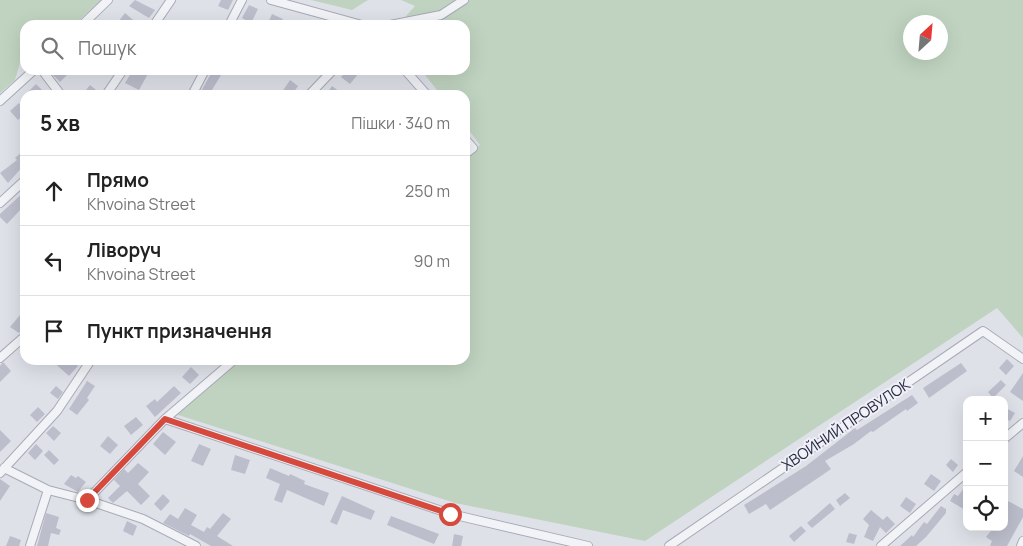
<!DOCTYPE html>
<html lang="uk">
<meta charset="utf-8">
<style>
body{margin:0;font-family:Manrope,sans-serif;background:#f2f2f2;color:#222}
.controls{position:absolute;right:15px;bottom:15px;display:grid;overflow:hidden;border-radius:10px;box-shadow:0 5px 20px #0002}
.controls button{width:45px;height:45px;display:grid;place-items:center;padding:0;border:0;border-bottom:1px solid #e0e0e0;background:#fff;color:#222;font:25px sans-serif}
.compass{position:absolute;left:903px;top:15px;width:45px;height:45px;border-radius:50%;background:#fff;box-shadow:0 5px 20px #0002;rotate:26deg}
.stop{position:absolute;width:15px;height:15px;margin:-11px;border:4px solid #d54a3d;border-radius:50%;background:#fff}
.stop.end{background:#d54a3d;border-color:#fff;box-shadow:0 1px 5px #0008}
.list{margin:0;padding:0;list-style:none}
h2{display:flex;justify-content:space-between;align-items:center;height:65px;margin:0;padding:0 20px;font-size:21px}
h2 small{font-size:16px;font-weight:400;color:#767676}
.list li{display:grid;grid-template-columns:32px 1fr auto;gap:15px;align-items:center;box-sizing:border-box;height:70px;padding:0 20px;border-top:1px solid #e0e0e0}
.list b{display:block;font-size:19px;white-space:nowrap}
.list p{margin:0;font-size:16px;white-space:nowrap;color:#767676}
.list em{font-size:16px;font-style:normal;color:#767676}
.icon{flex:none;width:28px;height:28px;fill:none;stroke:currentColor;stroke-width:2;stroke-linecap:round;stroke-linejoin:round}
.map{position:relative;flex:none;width:1023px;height:546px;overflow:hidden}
.search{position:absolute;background:#fff;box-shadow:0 5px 20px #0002;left:20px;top:20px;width:450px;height:55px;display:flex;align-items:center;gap:12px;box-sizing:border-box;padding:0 18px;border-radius:15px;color:#767676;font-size:19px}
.panel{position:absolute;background:#fff;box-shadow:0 5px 20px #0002;left:20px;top:90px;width:450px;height:275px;border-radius:15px}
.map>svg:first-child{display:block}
.green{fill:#c0d3c0;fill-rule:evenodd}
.building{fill:#bcbecc}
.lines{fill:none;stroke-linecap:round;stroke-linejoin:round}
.street-casing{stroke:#a8aab7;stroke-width:10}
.street{stroke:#f2f3f7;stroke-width:8}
.route{stroke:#d54a3d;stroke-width:6}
.labels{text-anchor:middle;stroke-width:4;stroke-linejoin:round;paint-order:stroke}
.street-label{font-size:15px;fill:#272a41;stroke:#eff0f7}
</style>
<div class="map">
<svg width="1023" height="546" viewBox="0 0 1023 546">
<rect width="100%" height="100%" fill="#dfe1e9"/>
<!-- green -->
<path class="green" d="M0 0H101L74 25H25V45L15 80 0 93Z
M311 0H368L352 10Z
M401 0H1023V338L997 308 645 541 455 503 175 414 239 360H465V159L480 145 465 125V95H441L421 70H465V25H398L415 6ZM910 22H940V52H910Z"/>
<!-- building -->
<path class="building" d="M135 0 155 10 149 18 129 6Z
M221 0H233L228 10 218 6Z
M249 5 258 9 251 23 242 18Z
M125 13 139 25H122L118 22Z
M272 14 283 19 280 25H267Z
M56 70H64L68 74 60 82 52 74Z
M133 70H150L139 90 125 83Z
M213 70H224L209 95H199Z
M347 70H355L359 73 350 84 341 77Z
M290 80 298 86 292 95H280Z
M36 84 47 95H31L28 92Z
M90 85 101 94 100 95H82Z
M332 86 344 95H326Z
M19 103 25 109V114L18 120 10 111Z
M25 149V164L8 183 0 173 17 160 15 158Z
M25 191V214L21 209 7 224 0 217V214Z
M25 309V325L19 333 10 327Z
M1007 359 1014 366 1006 375 999 368Z
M51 360H71L78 366 69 376Z
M3 362 11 371 0 382V366Z
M961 363 967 371 929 398 923 388Z
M191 367 199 375 190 384 182 377Z
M1023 373V401L1010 392Z
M1001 380 1006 385 993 398 988 392Z
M87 381 95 386 87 398 89 400 77 415 69 409Z
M56 386 63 392 58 399 50 393Z
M174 386 181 393 155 417 146 406 155 399 157 402Z
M912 395 918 403 907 411 906 409 873 432 871 431 854 444 825 461 831 469 821 476 770 510 766 504 749 514 744 505 806 466 855 428 857 430Z
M38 407 45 414 37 422 30 415Z
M1004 407 1015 413 1010 421 1004 418Z
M136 417 143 425 131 435 124 426Z
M53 426 61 433 54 441 46 433Z
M0 430 11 441 0 452Z
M163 432 176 442 165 455 153 444Z
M108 436 118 445 110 454 100 446Z
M36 444 43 451 35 460 28 453Z
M199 444 211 449 203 466 191 461Z
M49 450 59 460 54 465 44 455Z
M235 455 250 460 245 474 231 470Z
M1023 456V477L1014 471Z
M951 459 958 465 953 472 946 465Z
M138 463 149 472 138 484 150 496 141 505 127 491 113 503 108 498 120 486 114 480 124 469 128 473Z
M270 468 289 476 290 474 305 481 304 484 329 493 324 506 287 490 282 503 274 500 280 484 266 478Z
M931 474 941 481 934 491 924 484Z
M71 475 76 478 78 476 86 482 78 492 64 484Z
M0 479 10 486 0 501Z
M967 484V511L950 501 954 494 958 496Z
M845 493 850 498 840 506 836 500Z
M163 494 170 501 161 511 154 504Z
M342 496 375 511 371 520 343 510 337 525 330 522Z
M906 497 916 504 910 513 900 506Z
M1004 499 1023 509V517L1007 546H990L992 541 986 537 994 527H1004Z
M830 503 835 509 812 528 807 523Z
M941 506 946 509V513L926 537 916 546H900L912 535 913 537 924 522 927 524Z
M185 508 197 515 191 525 204 532 207 527 210 529 223 513 231 519 217 536 233 546H211L190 534 189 536 163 523 170 514 178 519Z
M871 510 883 520 887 516 895 524 886 533 880 527 873 541 864 537 869 525 863 519Z
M46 513 59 517 56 528 61 530 59 535 51 533 48 546H37Z
M391 516 439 534 434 544 387 525Z
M127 521 137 526 133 536 123 531Z
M801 526 806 531 794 542 789 536Z
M849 533 857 535 854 544 846 542Z
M454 534 463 536 461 546H452Z
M10 536 21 540 19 546H6Z"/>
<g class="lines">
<defs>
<path id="street" d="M271 0 362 25
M82 25 108 0
M154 25 171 0
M229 25 242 0
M390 25 441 15 464 0
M42 70 61 95
M405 70 427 95
M106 95 123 70
M192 95 205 70
M309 95 333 70
M0 101 34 70
M465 139 473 148 465 154
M0 203 25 180
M0 358 25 336
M165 419 451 514 588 546
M1004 439 1023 423
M4 468 48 490 87 500 143 519 196 546
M0 473 57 411 91 360
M87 500 165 419 234 360
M30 546 48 490
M669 546 983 331 1023 359
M881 546 967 472
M1021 546 1023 541"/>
</defs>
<!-- street casing -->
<use href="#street" class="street-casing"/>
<!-- street -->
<use href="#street" class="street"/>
</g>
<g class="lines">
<!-- route -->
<path class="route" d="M87 500 165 419 450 514"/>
</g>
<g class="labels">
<!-- street labels -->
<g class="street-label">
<text transform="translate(846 425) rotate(-34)" y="5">ХВОЙНИЙ ПРОВУЛОК</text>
</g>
</g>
</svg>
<div class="controls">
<button>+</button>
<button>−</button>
<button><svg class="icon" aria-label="locate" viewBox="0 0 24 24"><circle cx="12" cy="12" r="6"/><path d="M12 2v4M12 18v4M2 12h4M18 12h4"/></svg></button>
</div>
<svg class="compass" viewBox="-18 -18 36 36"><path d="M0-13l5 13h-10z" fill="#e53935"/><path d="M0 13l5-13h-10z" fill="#767676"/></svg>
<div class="stop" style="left:450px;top:514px"></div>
<div class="stop end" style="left:87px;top:500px"></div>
<div class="search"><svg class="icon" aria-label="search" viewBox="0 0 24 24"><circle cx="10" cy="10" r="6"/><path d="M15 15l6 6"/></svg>Пошук</div>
<section class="panel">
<h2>5 хв<small>Пішки · 340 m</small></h2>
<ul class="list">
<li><svg class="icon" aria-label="ahead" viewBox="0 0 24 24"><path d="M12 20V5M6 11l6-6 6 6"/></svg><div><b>Прямо</b><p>Khvoina Street</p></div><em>250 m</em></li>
<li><svg class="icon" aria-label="left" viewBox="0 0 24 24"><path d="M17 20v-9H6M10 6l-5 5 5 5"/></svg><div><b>Ліворуч</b><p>Khvoina Street</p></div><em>90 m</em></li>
<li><svg class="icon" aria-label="arrive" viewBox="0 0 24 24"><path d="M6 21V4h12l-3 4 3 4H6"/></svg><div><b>Пункт призначення</b></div></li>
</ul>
</section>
</div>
